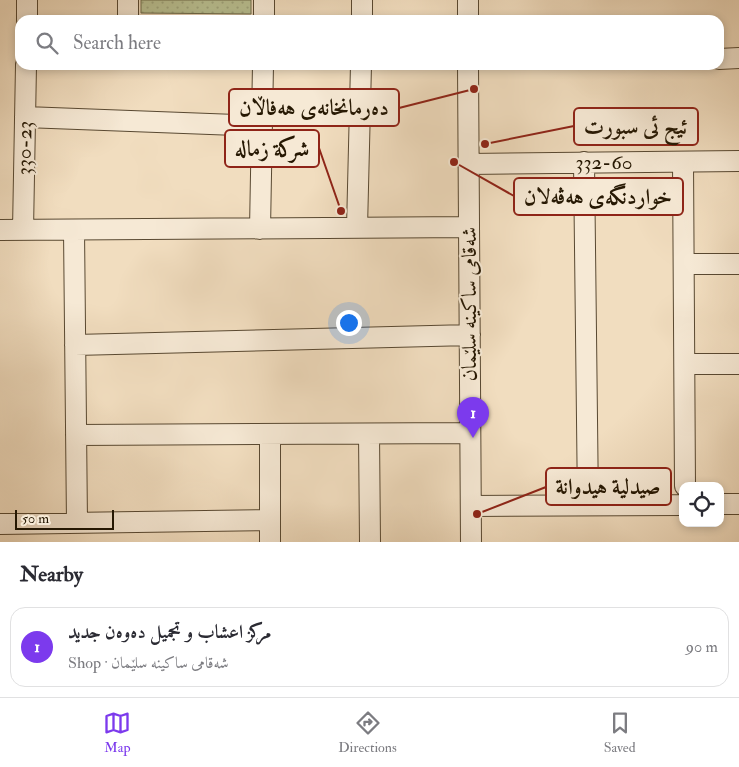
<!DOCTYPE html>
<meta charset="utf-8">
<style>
body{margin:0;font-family:"IM FELL Double Pica",Amiri,serif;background:#f7f7f7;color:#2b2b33}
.controls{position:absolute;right:15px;bottom:15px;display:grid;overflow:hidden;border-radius:10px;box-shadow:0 2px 8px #0003}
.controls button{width:45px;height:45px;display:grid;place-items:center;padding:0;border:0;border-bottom:1px solid #e1e1e2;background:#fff;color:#2b2b33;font:25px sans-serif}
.scale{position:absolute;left:15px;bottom:12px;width:99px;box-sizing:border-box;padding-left:5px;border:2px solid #261803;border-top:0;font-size:14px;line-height:18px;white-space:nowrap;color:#261803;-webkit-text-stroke:4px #f6e9d5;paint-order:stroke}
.you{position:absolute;left:348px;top:322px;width:18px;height:18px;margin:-12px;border:4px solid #fff;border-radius:50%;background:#1a73e8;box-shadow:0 0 0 8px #1a73e833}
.badge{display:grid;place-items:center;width:32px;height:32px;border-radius:50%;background:#7c3aed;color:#fff;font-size:16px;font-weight:700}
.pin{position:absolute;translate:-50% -41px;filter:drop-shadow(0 1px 2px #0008)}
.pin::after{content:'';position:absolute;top:26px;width:18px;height:15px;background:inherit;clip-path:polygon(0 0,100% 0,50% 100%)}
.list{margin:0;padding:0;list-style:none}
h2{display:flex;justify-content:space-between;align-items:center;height:65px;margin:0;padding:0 20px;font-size:21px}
h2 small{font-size:16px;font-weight:400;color:#7c7c81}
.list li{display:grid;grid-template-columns:32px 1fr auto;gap:15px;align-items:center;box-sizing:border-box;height:80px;margin:0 10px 10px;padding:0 10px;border:1px solid #e1e1e2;border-radius:15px}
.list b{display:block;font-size:19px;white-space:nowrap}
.list p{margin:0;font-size:16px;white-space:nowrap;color:#7c7c81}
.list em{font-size:16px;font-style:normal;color:#7c7c81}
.icon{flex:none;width:28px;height:28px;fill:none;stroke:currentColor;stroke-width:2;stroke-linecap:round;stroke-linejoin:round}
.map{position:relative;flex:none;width:739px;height:542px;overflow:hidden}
.search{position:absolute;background:#fff;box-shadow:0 2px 8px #0003;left:15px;right:15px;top:15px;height:55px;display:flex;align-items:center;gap:12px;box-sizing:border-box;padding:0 18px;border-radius:15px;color:#7c7c81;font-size:19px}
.sheet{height:155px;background:#fff}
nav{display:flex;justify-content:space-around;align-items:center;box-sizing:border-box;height:70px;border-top:1px solid #e1e1e2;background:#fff;font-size:14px;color:#7c7c81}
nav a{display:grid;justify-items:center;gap:2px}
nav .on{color:#7c3aed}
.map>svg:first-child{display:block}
.park{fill:url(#park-dots);stroke:#706c4b}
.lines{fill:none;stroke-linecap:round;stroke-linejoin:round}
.minor-casing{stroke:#594932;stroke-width:22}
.minor{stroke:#f6e9d5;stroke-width:20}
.labels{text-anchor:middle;stroke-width:4;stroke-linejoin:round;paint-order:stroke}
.street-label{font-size:21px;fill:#261803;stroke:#f6e9d5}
.leader{fill:none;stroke:#8f2418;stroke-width:2}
.callout-dot{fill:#8f2418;stroke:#f6e9d5;stroke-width:2}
.callout{fill:#f6e9d5;stroke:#8f2418;stroke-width:2}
.callout-label{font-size:22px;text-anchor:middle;font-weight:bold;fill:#261803}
</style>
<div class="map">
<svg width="739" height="542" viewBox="0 0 739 542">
<defs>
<pattern id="park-dots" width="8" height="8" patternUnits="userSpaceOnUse" patternTransform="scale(1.25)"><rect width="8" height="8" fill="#b9c193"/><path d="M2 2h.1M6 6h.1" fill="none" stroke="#9fa57d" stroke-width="1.8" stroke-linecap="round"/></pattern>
</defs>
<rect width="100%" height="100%" fill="#f1ddbf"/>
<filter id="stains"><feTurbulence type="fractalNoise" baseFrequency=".004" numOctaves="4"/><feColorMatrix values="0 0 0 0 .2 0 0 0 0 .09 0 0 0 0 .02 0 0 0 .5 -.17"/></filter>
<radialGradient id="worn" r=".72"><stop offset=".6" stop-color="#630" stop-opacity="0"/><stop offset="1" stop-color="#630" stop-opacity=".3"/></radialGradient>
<!-- park -->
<path class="park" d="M141 0H251V14L141 13Z"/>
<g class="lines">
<defs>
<path id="minor" d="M468 0V20
M27 20V0
M128 20V0
M264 20V0
M362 20V0
M719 59 739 58
M468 65 471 542
M25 117 262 126
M584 162 588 505
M683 162 685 486
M468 164 739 161
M357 228 361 65
M260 229 263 65
M0 230 469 227
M23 230 26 65
M74 230 77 523
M685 264H739
M75 345 470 335
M685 364H739
M270 434V542
M369 434 370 542
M76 435 470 433
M720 504H739
M471 506 683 505
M0 524 270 520"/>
</defs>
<!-- minor casing -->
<use href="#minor" class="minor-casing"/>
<!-- minor -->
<use href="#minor" class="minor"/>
</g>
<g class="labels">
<!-- street labels -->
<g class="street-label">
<text transform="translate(24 148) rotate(-89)" y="7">330-23</text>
<text x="604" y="169">332-60</text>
<text transform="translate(469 304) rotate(-90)" y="7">شەقامی ساکینە سلێمان</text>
</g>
</g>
<!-- callouts -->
<path class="leader" d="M474 89L399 108M485 144L574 126M341 211L319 148M454 162L514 196M477 514L546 487"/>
<g class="callout-dot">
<circle cx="474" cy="89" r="5"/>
<circle cx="485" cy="144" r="5"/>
<circle cx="341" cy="211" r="5"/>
<circle cx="454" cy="162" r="5"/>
<circle cx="477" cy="514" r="5"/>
</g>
<g class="callout">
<rect x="229" y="89" width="170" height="37" rx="5"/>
<rect x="574" y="108" width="124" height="37" rx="5"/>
<rect x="225" y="130" width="94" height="37" rx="5"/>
<rect x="514" y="178" width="169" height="37" rx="5"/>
<rect x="546" y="468" width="125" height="37" rx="5"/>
</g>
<g class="callout-label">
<text x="314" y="115">دەرمانخانەی هەفاڵان</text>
<text x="636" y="134">ئیج ئی سبورت</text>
<text x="272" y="156">شركة زماله</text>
<text x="598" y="204">خواردنگەی هەڤەلان</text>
<text x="608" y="494">صيدلية هيدوانة</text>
</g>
<rect width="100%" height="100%" filter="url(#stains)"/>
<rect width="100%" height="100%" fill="url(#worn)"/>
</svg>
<div class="controls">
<button><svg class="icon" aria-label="locate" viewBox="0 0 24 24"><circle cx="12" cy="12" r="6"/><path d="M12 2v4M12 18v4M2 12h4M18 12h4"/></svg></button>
</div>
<div class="scale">50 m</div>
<div class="you"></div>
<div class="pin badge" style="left:473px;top:438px">1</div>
<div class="search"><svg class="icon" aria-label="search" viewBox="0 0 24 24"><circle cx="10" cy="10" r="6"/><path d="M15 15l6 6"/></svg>Search here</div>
</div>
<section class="sheet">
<h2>Nearby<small></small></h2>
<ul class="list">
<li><span class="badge">1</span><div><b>مرکز اعشاب و تجمیل دەوەن جدید</b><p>Shop · شەقامی ساکینە سلێمان</p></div><em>90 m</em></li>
</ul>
</section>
<nav>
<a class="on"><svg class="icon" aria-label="map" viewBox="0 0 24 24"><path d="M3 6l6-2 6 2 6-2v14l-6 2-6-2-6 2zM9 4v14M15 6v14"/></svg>Map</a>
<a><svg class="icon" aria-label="directions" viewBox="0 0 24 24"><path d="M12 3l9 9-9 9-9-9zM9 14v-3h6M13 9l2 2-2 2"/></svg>Directions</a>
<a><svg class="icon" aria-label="saved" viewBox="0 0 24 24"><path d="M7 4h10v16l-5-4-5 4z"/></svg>Saved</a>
</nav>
